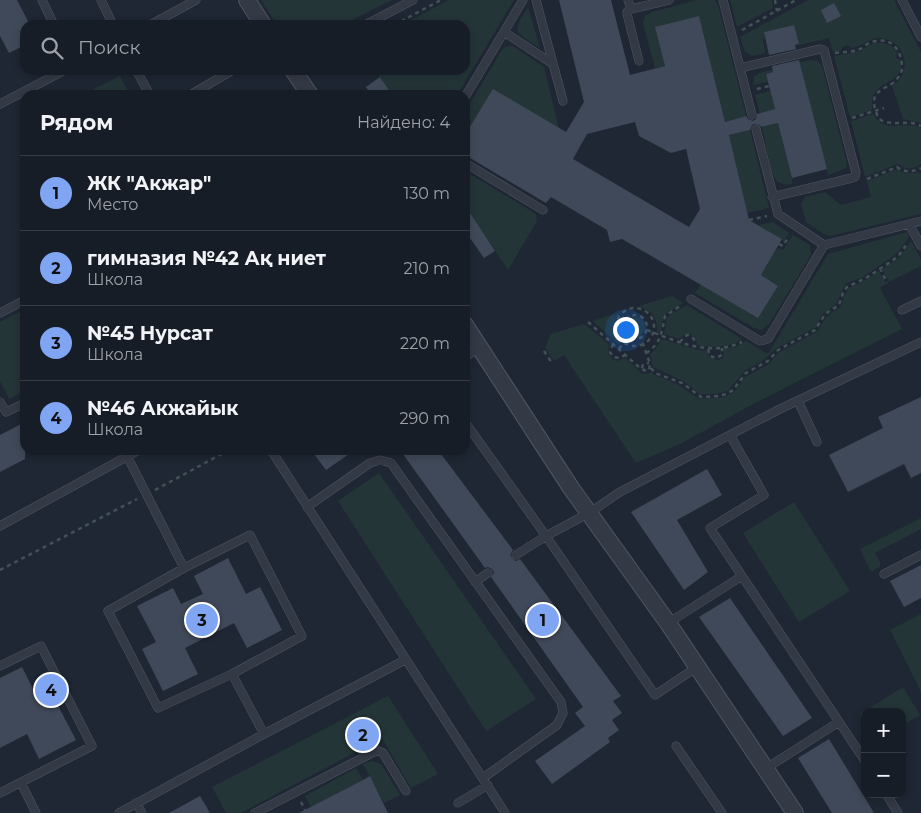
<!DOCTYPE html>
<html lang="ru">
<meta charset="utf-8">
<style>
body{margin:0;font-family:Montserrat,sans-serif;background:#20262f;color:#f1f3f6}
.controls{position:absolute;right:15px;bottom:15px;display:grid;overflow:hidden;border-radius:10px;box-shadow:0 2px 8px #0003}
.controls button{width:45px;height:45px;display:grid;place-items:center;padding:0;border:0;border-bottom:1px solid #363b44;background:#171d27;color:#f1f3f6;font:25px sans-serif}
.you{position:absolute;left:625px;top:329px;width:18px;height:18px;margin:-12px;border:4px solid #fff;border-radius:50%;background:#1a73e8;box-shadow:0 0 0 8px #1a73e833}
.badge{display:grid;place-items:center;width:32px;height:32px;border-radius:50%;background:#80a5f3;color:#111;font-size:16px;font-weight:700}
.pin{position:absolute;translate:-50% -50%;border:2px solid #fff;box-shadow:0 1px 5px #0006}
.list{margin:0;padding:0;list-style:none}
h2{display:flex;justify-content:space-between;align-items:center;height:65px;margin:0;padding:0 20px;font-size:21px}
h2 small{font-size:16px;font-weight:400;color:#9ea2a7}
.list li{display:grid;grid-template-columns:32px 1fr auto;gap:15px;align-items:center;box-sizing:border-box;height:75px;padding:0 20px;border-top:1px solid #363b44}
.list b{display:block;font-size:19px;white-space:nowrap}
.list p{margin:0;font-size:16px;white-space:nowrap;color:#9ea2a7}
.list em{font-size:16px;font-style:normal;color:#9ea2a7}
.icon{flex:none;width:28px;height:28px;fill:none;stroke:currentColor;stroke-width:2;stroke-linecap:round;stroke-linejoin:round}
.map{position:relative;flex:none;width:921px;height:813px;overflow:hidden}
.search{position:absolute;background:#171d27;box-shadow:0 2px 8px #0003;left:20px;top:20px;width:450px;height:55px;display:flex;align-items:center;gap:12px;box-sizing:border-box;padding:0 18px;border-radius:15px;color:#9ea2a7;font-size:19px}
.panel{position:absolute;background:#171d27;box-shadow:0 2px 8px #0003;left:20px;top:90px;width:450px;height:365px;border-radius:15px}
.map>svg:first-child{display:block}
.green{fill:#243537}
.building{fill:#404959;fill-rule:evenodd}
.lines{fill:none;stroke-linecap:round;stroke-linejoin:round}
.lane-casing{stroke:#505663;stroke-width:9}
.street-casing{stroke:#505663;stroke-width:18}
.path{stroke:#415155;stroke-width:2.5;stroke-dasharray:4 4;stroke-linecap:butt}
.lane{stroke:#333945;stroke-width:8}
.street{stroke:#333945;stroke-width:16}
</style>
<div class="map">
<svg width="921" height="813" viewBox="0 0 921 813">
<rect width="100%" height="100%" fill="#1f2734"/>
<!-- green -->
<path class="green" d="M261 0H392L342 25H277Z
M449 0H514L457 95H392L375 70H465V25H402Z
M697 0H715L718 5 746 116 725 122 699 16 656 27 665 66 655 68 643 23 645 16 652 12Z
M730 0H772L773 8 737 27Z
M808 0H894L921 52V123L903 119 892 86C914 73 906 40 880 38 868 37 864 47 851 48L848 45 843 47 841 51 833 52 829 38 799 45 793 25 764 32 765 39 763 40 765 53 753 56 745 52 740 37Z
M528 7 540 48C514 31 511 34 528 7Z
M874 43C884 42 893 44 898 53L896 55V58L901 60C903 83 883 79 874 94 871 99 872 105 872 110L850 117 834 56 861 51 867 46Z
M513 46 544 67 559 129 465 135V112L502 50 505 47Z
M810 60 818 61 822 66 847 163 846 168 828 175 800 65 766 74 768 82 753 85 754 77 759 73Z
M120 76 130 95H82Z
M770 91 775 109 760 113 755 95Z
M873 114C875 117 878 121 881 123 892 129 908 122 921 128V164C913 170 905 170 898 164L865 177 851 121Z
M778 123 792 178V184C787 185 782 185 777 181 770 174 765 138 762 127Z
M750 130 769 208 747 213 729 135Z
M897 169C904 174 909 174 917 172L921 174V214L830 236 824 234 806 222 801 204 805 197 825 192 841 205 871 197 867 181Z
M465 171 536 214 537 221 508 270 465 205Z
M773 222 789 233 783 242 782 239 758 225Z
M907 232 909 236 904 245 895 255 863 277 847 283 844 287 837 303 821 316 816 327 775 349 764 360 746 370 727 391 716 394H700L685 382 653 367 650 354 655 350 662 339 698 350 707 351 710 358 718 360 723 358 724 349 735 347 746 341 768 354 828 254Z
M793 235 810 245 811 255 769 324 762 330 754 328 695 293 701 284 758 318 778 286 761 275 777 248 783 250Z
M911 241 921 259V266L889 282 882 269 899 258Z
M879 271 886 284 880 288 902 329 757 402 680 444 636 463 564 355 554 361 545 348 551 334 584 324 610 345C606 352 609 357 616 361L626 358 641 373 647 374 652 372 653 374 679 385 696 397 700 399 724 397 735 391 745 377 769 364 778 353 818 331 824 320 832 312 841 307 844 296 849 288 866 280Z
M672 296 683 303 664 315 660 333 657 331C658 317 652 311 639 306Z
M687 305 690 307 742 339C732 348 709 348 697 345L696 339 690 334 684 335 679 339 664 334 667 317Z
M25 309V391L9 399 0 381V322Z
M621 312C613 322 612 332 621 342L619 345 593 321Z
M625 327a10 10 0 1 1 20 0a10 10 0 1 1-20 0Z
M379 473 536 699 486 731 338 501Z
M794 502 850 591 799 622 743 533Z
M921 518V529L875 553 880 562V567L871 572 860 549Z
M921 614V692L890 630Z
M903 687 920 715 902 726V712H865V722L860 714Z
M388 696 438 774 411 788 382 738 241 813H226L212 787Z
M372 761 381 764 400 795 384 803 363 764Z
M356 768 363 780 311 807 305 796Z"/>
<!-- building -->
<path class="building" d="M0 0H17L30 25H25V45L9 53 0 36Z
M559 0H611L630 75 665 66 655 27 699 16 725 122 746 116 748 119 753 121 756 119 757 114 775 109 766 74 773 72 772 66 799 60 827 169 792 178 778 123 761 127 760 125 755 124 752 125 750 130 729 135 749 220 782 239 761 275 778 286 758 318 622 239 610 242 607 230 551 197 546 203 465 155V135L493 89 566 132 584 102ZM635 122 639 136 671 153 686 149 700 209 689 227 573 159 587 134Z
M834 3 841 16 827 23 821 10Z
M794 25 799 44 795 45 796 49 769 55 764 32Z
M380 77 392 95H371L366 87Z
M465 205 495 251 484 258 465 231Z
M921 397V473L911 478 904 464 848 492 829 455 883 428 878 417Z
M25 422V459L0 472V435Z
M311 450H355L326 470Z
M400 450H438L513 550 510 555 512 558 516 561 520 559 621 696 613 701 622 713 612 720 619 730 608 738 610 742 552 784 535 761 585 726 575 713 583 707 491 577 494 573 492 569 488 567 485 568Z
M707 469 722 495 677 520 708 572 684 590 631 512Z
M228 558 246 594 260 587 282 630 247 648 234 623 185 648 198 674 163 691 142 649 156 642 137 606 173 588 181 604 203 594 194 576Z
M921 565V598L904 607 890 581Z
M730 598 812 718 783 736 699 617Z
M22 667 40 703 53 696 76 740 39 759 27 734 0 748V678Z
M829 739 874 813H832L798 758Z
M370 776 388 813H299L363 780Z
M200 796 210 813H169Z"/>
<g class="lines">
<defs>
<path id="lane" d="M42 0 54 25
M101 0 113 25
M536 0 563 101
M628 0 631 9 627 12V14L639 61
M723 0 752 115
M902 0 921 37
M631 9 669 0
M150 25 196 0
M365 25 413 0
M504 32 553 64
M740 68 820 49 824 50 856 173 855 177 852 178 772 197
M136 70 150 95
M190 95 233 70
M465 97 523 0
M0 104 65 70
M756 129 778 214 824 245
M465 163 543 210
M909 224 921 246
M691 299 760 341 768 339 824 245 921 221
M902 310 921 301
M0 313 25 300
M465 357 480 347
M798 401 817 442
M0 402 6 412 25 403
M465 422 546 536 655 695 697 667
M730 435 764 495 710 528 865 761
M271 450 505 813
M127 456 184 568
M307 507 370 463 380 460 391 463 561 702 563 713 557 725 483 778
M0 526 139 450
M250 535 302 636 232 674 158 708 108 611 184 568Z
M516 555 546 536 589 513 620 492 780 409 921 342
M884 574 921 555
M475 582 488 573
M668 623 742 576
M0 666 41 646 92 746 0 793
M232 674 264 734
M676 746 722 813
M765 769 839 722
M21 783 36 813
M886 794 898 813
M136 803 142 813
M458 803 488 785
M119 813 264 734 405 660
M255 813 374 752 379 751 383 753 406 791"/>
<path id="street" d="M247 0 263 25
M293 70 310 95
M465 325 571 488 668 623 795 813"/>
</defs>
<!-- lane casing -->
<use href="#lane" class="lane-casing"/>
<!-- street casing -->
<use href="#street" class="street-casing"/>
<!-- path -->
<path class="path" d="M775 0 777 11
M394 25 441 0
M742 30 796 0
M835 53C843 52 851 52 858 50 863 48 867 43 872 42 892 35 903 52 902 70 900 75 898 79 893 83 881 91 869 92 876 112 878 118 880 121 886 122 898 125 909 120 921 126
M757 89 769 86
M852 118 884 108
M867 179 897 167C905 173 913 172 921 168
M749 220 767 216
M779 244 783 246 789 236
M880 268 887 283
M616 327a19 19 0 1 1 38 0a19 19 0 1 1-38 0Z
M623 327a12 12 0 1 1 24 0a12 12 0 1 1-24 0Z
M588 322 640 368 646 371 649 370 650 364 641 338
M647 330C678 342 710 357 742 342
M680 342 685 336 688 335 694 339V346
M613 344 610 352 613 357 620 358 625 355
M619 349 628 337
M708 349 710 356 716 358 722 355V348
M544 351 552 363
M646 353C661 344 662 331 665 316L682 305
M642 368 643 364 649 363
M651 368 655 373 682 383 701 397 720 396 728 393 733 390 746 373 768 361 778 350 815 330 825 314 839 305 843 293 847 287 866 278 892 261 899 255 907 244
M155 490 229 450
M0 570 137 499
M301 802 305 810"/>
<!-- lane -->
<use href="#lane" class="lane"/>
<!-- street -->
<use href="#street" class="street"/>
</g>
</svg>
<div class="controls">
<button>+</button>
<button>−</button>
</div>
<div class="you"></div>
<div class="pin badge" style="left:543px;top:620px">1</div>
<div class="pin badge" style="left:363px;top:735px">2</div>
<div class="pin badge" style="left:202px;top:620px">3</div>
<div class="pin badge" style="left:51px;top:690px">4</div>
<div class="search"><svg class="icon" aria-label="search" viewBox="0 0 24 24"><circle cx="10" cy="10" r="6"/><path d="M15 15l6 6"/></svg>Поиск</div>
<section class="panel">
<h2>Рядом<small>Найдено: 4</small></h2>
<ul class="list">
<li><span class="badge">1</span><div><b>ЖК &quot;Акжар&quot;</b><p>Место</p></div><em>130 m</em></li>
<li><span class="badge">2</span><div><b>гимназия №42 Ақ ниет</b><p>Школа</p></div><em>210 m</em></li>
<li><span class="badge">3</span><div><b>№45 Нурсат</b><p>Школа</p></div><em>220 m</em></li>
<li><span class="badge">4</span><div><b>№46 Акжайык</b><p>Школа</p></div><em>290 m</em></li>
</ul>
</section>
</div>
